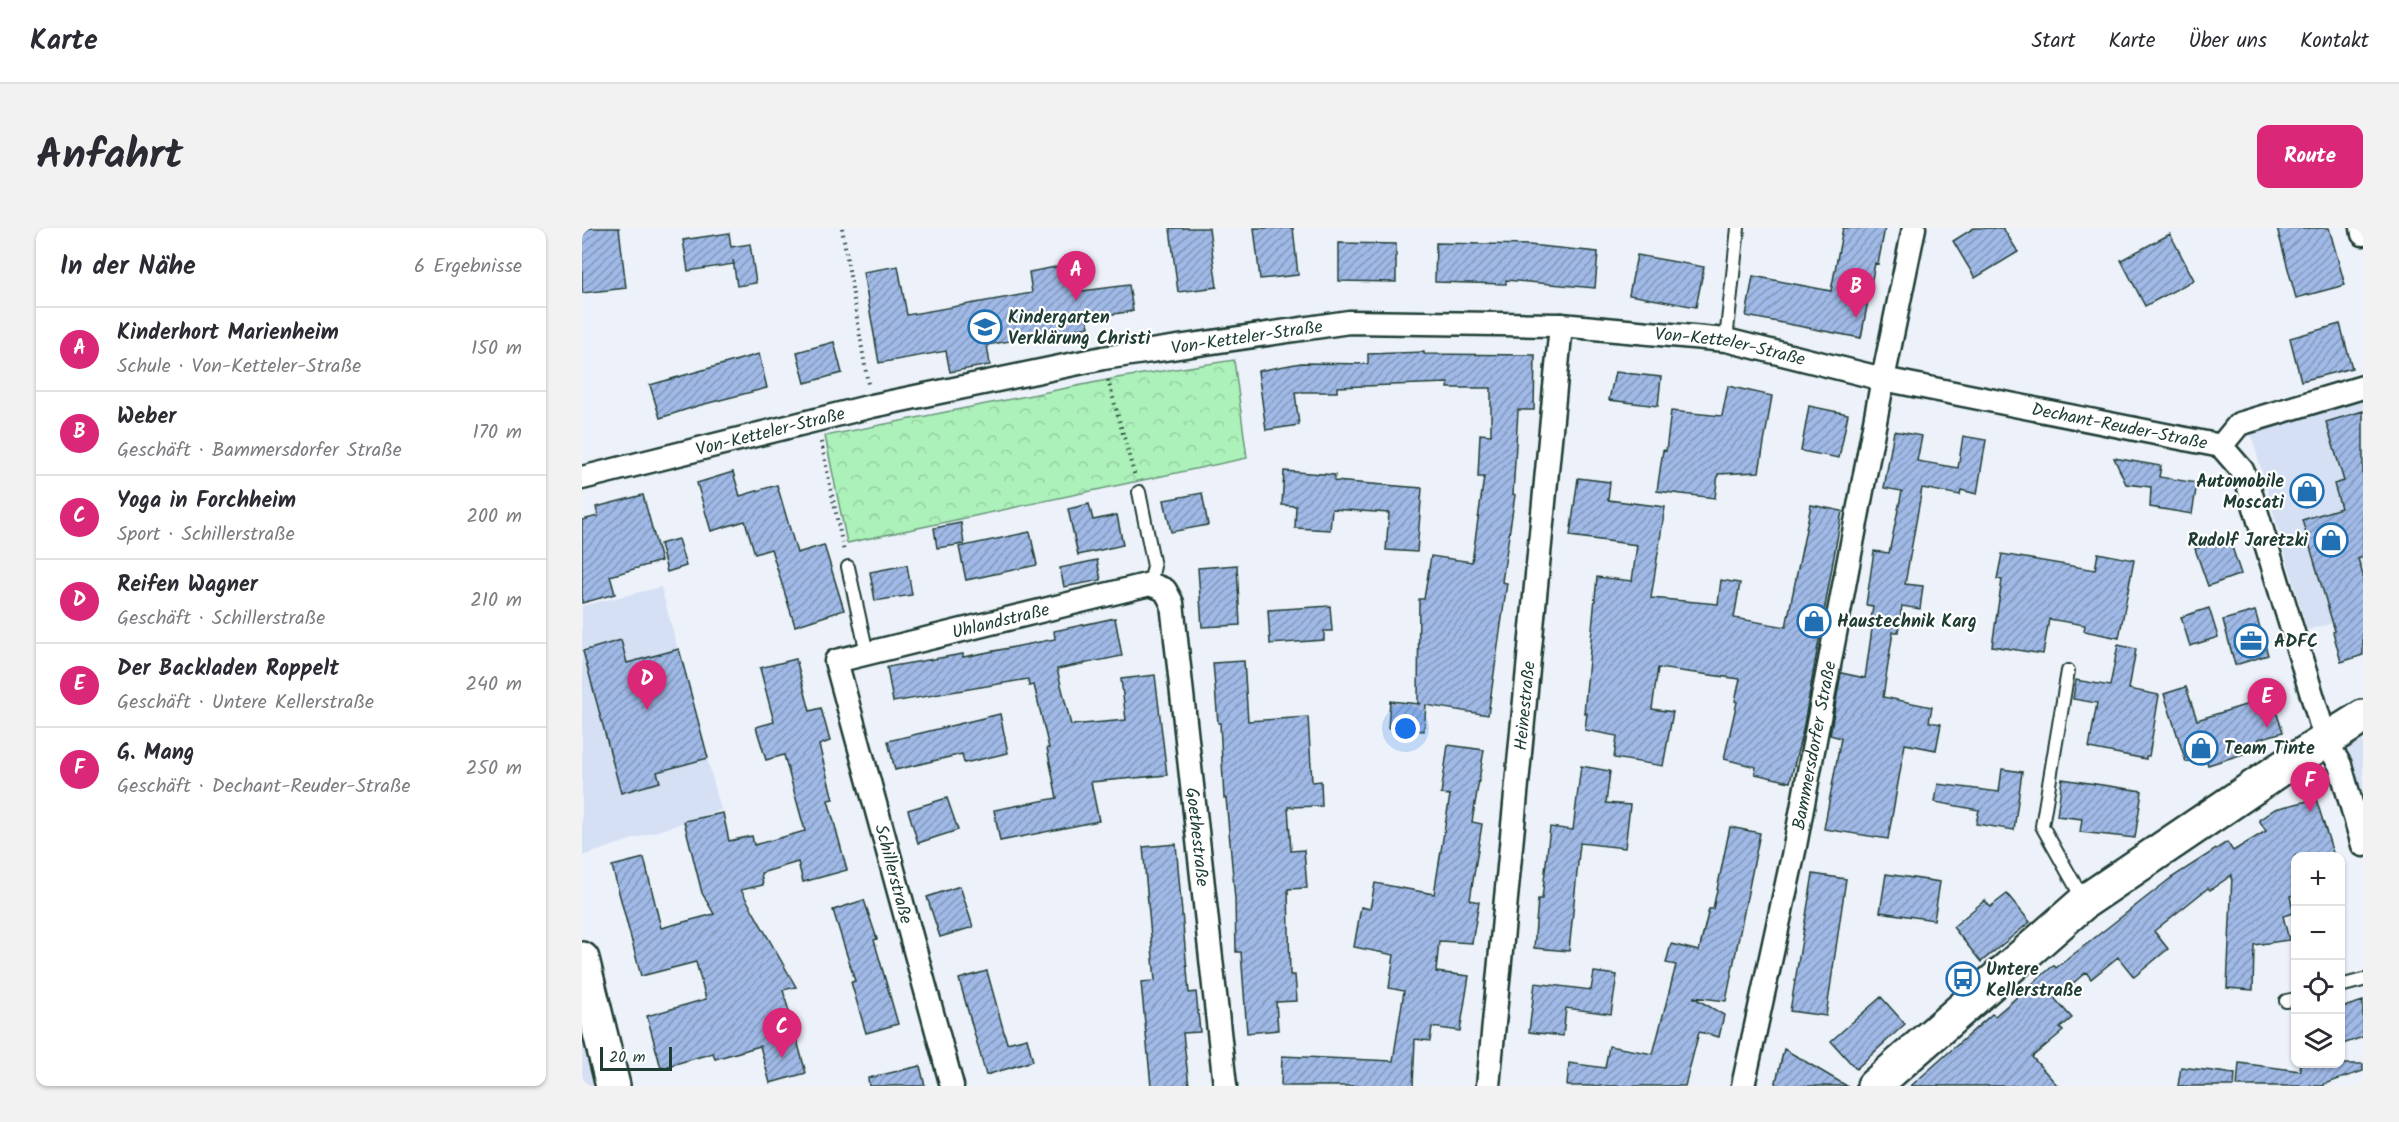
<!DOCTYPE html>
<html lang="de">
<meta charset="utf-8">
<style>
body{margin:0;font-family:Kalam,sans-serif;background:#f2f2f3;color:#2b2b33}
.controls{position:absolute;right:18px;bottom:18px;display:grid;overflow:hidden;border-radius:12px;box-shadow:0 2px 4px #0004}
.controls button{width:54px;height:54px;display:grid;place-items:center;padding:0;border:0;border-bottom:2px solid #e1e1e2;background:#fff;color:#2b2b33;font:30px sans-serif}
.scale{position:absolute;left:18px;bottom:15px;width:72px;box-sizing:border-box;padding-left:6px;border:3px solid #1f3d34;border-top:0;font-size:16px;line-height:21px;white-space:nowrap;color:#1f3d34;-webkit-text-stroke:4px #fff;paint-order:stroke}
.you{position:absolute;left:824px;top:501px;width:21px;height:21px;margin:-15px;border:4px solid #fff;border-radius:50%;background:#1a73e8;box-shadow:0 0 0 9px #1a73e833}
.badge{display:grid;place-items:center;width:39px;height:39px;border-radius:50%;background:#db2777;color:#fff;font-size:20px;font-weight:700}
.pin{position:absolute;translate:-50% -50px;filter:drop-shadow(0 2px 3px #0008)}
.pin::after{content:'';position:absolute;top:32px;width:21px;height:18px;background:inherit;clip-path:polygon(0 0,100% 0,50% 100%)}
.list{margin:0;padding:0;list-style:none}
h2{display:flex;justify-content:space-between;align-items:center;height:78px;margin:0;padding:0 24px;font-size:26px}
h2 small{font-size:20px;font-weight:400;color:#7c7c81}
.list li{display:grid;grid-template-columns:39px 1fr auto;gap:18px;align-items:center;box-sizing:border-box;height:84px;padding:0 24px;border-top:2px solid #e1e1e2}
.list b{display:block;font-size:22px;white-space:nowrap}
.list p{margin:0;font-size:20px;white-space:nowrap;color:#7c7c81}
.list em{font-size:20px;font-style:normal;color:#7c7c81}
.icon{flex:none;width:33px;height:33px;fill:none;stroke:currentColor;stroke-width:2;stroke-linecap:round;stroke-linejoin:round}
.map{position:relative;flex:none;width:1781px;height:858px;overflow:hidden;border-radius:12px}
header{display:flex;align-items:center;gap:36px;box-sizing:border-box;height:84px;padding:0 30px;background:#fff;border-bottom:2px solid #e1e1e2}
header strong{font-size:28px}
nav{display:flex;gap:33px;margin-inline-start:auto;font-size:21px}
.intro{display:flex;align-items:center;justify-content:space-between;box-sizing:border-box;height:144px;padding:0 36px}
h1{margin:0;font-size:42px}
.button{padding:15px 27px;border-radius:12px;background:#db2777;color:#fff;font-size:21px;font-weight:700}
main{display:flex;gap:36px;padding:0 36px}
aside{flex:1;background:#fff;border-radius:12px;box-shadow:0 2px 4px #0004}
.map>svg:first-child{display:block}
.built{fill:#d5e0f4}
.park{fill:url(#park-crowns);stroke:#669677;stroke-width:1.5}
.building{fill:url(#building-hatch);stroke:#1f3d34;stroke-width:1.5}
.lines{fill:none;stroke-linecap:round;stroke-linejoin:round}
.lane-casing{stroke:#1f3d34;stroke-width:16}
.street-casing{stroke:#1f3d34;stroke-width:27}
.secondary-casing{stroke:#1f3d34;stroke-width:38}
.path{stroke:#1f3d34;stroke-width:4;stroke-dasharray:1.5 4.5;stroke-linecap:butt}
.lane{stroke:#fff;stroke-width:12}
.street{stroke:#fff;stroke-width:22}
.secondary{stroke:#fff;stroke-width:33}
.labels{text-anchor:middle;stroke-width:4.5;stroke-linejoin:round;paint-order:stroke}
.poi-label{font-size:18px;font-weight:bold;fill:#1f3d34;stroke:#fff;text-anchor:start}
.street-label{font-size:18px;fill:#1f3d34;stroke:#fff}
</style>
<header>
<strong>Karte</strong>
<nav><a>Start</a><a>Karte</a><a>Über uns</a><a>Kontakt</a></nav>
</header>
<div class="intro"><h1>Anfahrt</h1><a class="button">Route</a></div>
<main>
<aside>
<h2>In der Nähe<small>6 Ergebnisse</small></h2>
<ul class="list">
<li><span class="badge">A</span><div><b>Kinderhort Marienheim</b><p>Schule · Von-Ketteler-Straße</p></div><em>150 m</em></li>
<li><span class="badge">B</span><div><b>Weber</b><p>Geschäft · Bammersdorfer Straße</p></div><em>170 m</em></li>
<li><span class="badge">C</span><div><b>Yoga in Forchheim</b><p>Sport · Schillerstraße</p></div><em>200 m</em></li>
<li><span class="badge">D</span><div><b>Reifen Wagner</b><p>Geschäft · Schillerstraße</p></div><em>210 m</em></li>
<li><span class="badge">E</span><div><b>Der Backladen Roppelt</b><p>Geschäft · Untere Kellerstraße</p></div><em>240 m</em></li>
<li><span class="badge">F</span><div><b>G. Mang</b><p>Geschäft · Dechant-Reuder-Straße</p></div><em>250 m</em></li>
</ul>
</aside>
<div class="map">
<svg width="1781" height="858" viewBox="0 0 1781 858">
<defs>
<pattern id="park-crowns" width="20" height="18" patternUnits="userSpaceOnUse" patternTransform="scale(1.5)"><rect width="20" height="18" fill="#acf0ba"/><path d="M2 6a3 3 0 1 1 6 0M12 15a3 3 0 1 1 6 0" fill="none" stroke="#94cfa0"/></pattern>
<pattern id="building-hatch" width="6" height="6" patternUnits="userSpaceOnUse" patternTransform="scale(1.5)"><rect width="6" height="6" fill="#a0b9e6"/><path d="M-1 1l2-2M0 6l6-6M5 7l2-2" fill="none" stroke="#8298bb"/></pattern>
</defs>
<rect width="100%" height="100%" fill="#ecf1fa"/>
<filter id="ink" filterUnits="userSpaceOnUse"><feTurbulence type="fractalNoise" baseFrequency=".0167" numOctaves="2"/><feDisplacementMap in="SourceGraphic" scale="12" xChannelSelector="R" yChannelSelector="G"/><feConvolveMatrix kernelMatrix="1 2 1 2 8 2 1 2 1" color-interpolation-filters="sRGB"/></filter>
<g filter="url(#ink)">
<!-- built -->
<path class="built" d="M1781 163V387L1725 402 1667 199Z
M79 359 139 582 0 628V378Z
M1781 474V632L1747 510Z
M0 774 14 858H0Z"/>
<!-- park -->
<path class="park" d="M652 132 665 230 265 315 243 208 535 150Z"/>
<!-- building -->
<path class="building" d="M0 0H37L44 60 0 65Z
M588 0H627L635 59 596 64Z
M672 0H711L716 47 678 51Z
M1261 0H1303L1296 36 1293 35 1279 110 1164 88 1171 48 1249 63Z
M1392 0H1421L1436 24 1393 50 1371 13Z
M1695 0H1747L1763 57 1714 70Z
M147 5 149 19 168 16 174 55 155 58 151 32 152 36 106 43 101 12Z
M1588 6 1612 52 1563 78 1539 32Z
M757 15 814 16V54L757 53Z
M854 15 947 17 1016 24 1013 60 924 52V56L853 54Z
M1055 27 1122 39 1114 79 1047 67Z
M495 35 500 63 547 57 551 83 505 90 507 99 405 117 408 137 368 144 364 123 297 135 281 44 316 38 325 87 450 65 447 44Z
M1758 96 1770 140 1719 153 1708 110Z
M252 114 260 145 223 155 215 124Z
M842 124V126L953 127 952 182H936L931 266 933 267 920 354 925 355 906 487 844 477 842 503 806 500 808 473 838 476 836 475 837 371H842L849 328 890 334 902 249H896L898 206 909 207V160H866V155L755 159V164H713L717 197 684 202 676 143 719 135 786 136V126Z
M177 126 185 160 115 178 78 190 68 157Z
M1033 144 1079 149 1076 178 1027 172Z
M1146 158 1190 168 1177 244 1136 246 1133 270 1075 263 1081 222 1084 223 1089 183 1140 188Z
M1227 178 1266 186 1257 230 1219 223Z
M1781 183V329L1776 331 1781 347V427L1759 434 1751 404 1753 403 1720 292 1759 280 1752 256 1762 253 1744 194Z
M1312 203 1340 208 1335 233 1376 240 1381 208 1404 212 1395 266 1379 262 1378 267 1340 260 1323 356 1341 358 1338 381 1320 378 1316 404H1311L1301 469 1350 479 1347 494 1359 496 1354 522 1323 516 1306 611 1242 601 1259 510 1248 507 1259 445 1283 450 1290 401 1288 400 1291 378 1284 377 1292 323 1307 325 1320 263 1302 260Z
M1532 230 1579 238 1577 249 1615 255 1610 286 1568 279 1569 259 1544 256Z
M702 243 753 247 752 253 840 260 835 324 804 322 807 285 750 281 748 302 713 300 714 278 700 277Z
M151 244 158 268 195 257 215 325 242 317 262 382 213 398 189 321 173 326 163 293 129 303 115 255Z
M996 250 1028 254 1026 272 1083 279 1069 370 1136 376 1139 352 1158 355 1152 390 1204 399 1229 277 1260 283 1221 502 1208 554 1173 546 1174 539 1142 531 1155 474 1153 473 1158 451 1076 440 1070 481 1091 484 1081 538 1032 530 1035 508 1003 502 1005 485H1002L1015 349 1050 353 1055 317 988 308Z
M620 265 626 297 589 304 582 272Z
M61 267 79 333 28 348 33 366 0 375V292L16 288 14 279Z
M507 276 511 292 535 287 541 317 496 327 486 281Z
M379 295 382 316 355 320 352 300Z
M448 304 455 337 384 352 377 319Z
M1647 310 1659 346 1626 358 1613 321Z
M96 311 104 338 85 344 78 316Z
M1516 325 1552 332 1537 410 1502 403 1503 397 1467 391 1461 426 1410 418 1420 352 1415 351 1420 326 1513 342Z
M515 332 519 352 482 359 478 340Z
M325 337 330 367 293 373 288 344Z
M655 337 658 397 620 399 616 340Z
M748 378 750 403H742V412L688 416 686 382Z
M1627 380 1636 409 1608 418 1599 389Z
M1673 383 1686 427 1653 437 1641 392Z
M533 390 540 428 475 441 489 497 544 492 539 451 573 447 585 547 509 554 517 593 418 613 412 582 475 570 465 520H467L452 457 447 458 446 451 311 474 305 439 381 426V429L473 411 472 403Z
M39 412 45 435 97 421 126 530 75 544 78 554 39 565 1 423Z
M1536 417 1554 421 1547 461 1577 467 1567 528H1564V531L1507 520 1515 475 1491 471 1494 452 1528 458Z
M214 431 228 483 239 480 248 513 237 517 251 571 246 572 265 642 221 654 216 634 179 645 181 657 159 662 214 759 201 762 224 845 188 855 178 818 133 831 131 825 79 840 65 788 124 771 114 734 59 748 30 638 62 630 79 700 132 686 120 665 102 593 141 585 147 613 170 608 172 617 223 603 202 527 184 532 174 499 192 494 178 440Z
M662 433 666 493 726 489 730 554 739 553 740 578 706 579 709 623 722 622 725 660 706 661 708 747H713L715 773 694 774 696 802 665 805 659 724H654L653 671 644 570H642L638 495H636L631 435Z
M1604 459 1615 492 1689 469 1701 504 1677 511 1680 520 1626 537 1623 528 1604 534 1582 466Z
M418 486 426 525 382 535 380 526 313 542 306 513Z
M866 517 902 522 890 594 900 596 888 672 897 674 890 715 857 713 854 744 887 748 878 803 850 799 848 813 833 811 831 858H699L700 828 811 833 822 763 807 760 812 727 772 719 779 679 788 681 793 655 852 666 868 567 859 566Z
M999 538 1028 543 1024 575 1048 577 1043 620 998 615 987 723 952 720 956 671H960L968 599 991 602Z
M1420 541 1440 544 1432 602 1394 596 1397 582 1353 574 1356 556 1417 564Z
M1480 551 1560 563 1553 610 1498 604 1500 591 1475 588Z
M365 570 376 602 336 615 326 582Z
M1734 571 1752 628H1713V667L1708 668 1712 685 1701 688 1707 712 1672 717 1671 762 1645 760 1650 647 1628 662 1626 660 1572 703 1586 721 1552 749 1536 729 1509 751 1504 744 1473 771 1490 790 1478 800 1481 803 1450 829 1476 858H1329L1410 786 1413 788 1472 737 1474 740 1589 650 1645 614 1651 623 1684 603 1677 592 1693 581Z
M1148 599 1178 605 1144 773 1111 769 1142 787 1137 809 1117 804 1103 858H985L987 835 1023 840 1027 818 1071 826 1094 737 1084 735 1089 716 1117 723 1127 681H1131Z
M594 616 607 765 614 764 618 804 601 805 607 858H569L559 754 573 753 561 619Z
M1231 646 1264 651 1244 788 1208 783Z
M1304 646 1358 654 1352 692 1298 684Z
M378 658 391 699 358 709 345 669Z
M1425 666 1448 694 1399 734 1371 699 1403 672 1408 679Z
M282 672 295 711 292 712 316 796 284 805 269 754 273 753 251 682Z
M405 743 425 815 445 810 451 833 404 847 377 751Z
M1012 744 1035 747 1029 786 984 780 981 808 947 804 953 755 1009 762Z
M1299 769 1323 796 1274 841 1249 813Z
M1781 773V809L1758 817V780Z
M1202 821 1265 858H1193Z
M1657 835 1719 843 1717 836H1781V843L1742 856V858H1655Z
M338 838 343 858H287L286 850Z
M1599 839 1653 846 1652 858H1596Z"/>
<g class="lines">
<defs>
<path id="lane" d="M1144 112 1156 0
M557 264 572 338 568 356
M266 339 285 425
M1486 443 1460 598 1502 673
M1758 758 1781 752
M1704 773 1714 771"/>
<g id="street">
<path d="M1780 0 1781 6"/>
<path d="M1639 218 1657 196 1781 159"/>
<path id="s1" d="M0 250 290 178 521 130 767 94 979 97 1144 112 1301 151 1639 218 1660 242 1665 253 1744 513 1758 537 1781 617"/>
<path id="s2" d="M370 858 254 433 568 356 583 362 590 375 643 858"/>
<path id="s3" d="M906 858 979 97"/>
<path id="s4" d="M1161 858 1212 623 1301 151 1332 0"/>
</g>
<path id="secondary" d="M0 731 31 858
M1292 858 1502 674 1703 538 1781 489"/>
</defs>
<!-- lane casing -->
<use href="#lane" class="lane-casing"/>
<!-- street casing -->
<use href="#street" class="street-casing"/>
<!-- secondary casing -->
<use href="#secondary" class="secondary-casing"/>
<!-- path -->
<path class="path" d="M260 0 286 156
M526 152 553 249
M239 214 262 324"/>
<!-- lane -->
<use href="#lane" class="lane"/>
<!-- street -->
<use href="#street" class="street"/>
<!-- secondary -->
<use href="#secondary" class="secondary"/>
</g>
</g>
<!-- icons -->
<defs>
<symbol id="school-ring" viewBox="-11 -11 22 22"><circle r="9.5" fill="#fff" stroke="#1f6fb2" stroke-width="1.5"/><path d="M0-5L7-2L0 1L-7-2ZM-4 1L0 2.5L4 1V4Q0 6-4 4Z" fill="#1f6fb2"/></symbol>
<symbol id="shop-ring" viewBox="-11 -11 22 22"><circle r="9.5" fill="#fff" stroke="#1f6fb2" stroke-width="1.5"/><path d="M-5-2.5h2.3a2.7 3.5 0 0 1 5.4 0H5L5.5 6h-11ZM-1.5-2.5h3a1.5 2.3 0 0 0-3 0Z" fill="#1f6fb2"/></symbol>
<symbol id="office-ring" viewBox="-11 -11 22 22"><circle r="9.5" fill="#fff" stroke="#1f6fb2" stroke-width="1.5"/><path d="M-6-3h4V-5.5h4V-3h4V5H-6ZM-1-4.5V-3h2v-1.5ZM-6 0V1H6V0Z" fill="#1f6fb2"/></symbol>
<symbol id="bus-ring" viewBox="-11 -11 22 22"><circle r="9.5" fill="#fff" stroke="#1f6fb2" stroke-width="1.5"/><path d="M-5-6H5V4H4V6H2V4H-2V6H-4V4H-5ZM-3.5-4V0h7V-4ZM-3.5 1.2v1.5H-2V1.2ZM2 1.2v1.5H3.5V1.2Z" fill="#1f6fb2"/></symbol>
</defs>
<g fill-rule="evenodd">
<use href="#school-ring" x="384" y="80" width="38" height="38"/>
<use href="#shop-ring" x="1706" y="244" width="38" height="38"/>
<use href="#shop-ring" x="1730" y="293" width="38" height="38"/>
<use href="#shop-ring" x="1213" y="374" width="38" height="38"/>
<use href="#office-ring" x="1650" y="394" width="38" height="38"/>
<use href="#shop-ring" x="1600" y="501" width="38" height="38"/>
<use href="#bus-ring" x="1362" y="732" width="38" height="38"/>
</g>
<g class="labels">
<!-- poi labels -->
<g class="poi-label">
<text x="426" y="95">Kindergarten<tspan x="426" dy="21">Verklärung Christi</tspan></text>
<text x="1702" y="259" text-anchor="end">Automobile<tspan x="1702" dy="21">Moscati</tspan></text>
<text x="1726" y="318" text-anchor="end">Rudolf Jaretzki</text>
<text x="1255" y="399">Haustechnik Karg</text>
<text x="1692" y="419">ADFC</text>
<text x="1642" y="526">Team Tinte</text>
<text x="1404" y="747">Untere<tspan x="1404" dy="21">Kellerstraße</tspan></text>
</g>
<!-- street labels -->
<g class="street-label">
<text dy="6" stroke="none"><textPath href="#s1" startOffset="680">Von-Ketteler-Straße</textPath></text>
<text dy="6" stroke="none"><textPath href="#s1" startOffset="1166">Von-Ketteler-Straße</textPath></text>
<text dy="6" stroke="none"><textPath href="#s1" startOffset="1564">Dechant-Reuder-Straße</textPath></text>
<text dy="6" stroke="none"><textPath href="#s1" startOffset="194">Von-Ketteler-Straße</textPath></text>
<text dy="6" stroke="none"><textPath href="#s2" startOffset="610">Uhlandstraße</textPath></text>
<text dy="6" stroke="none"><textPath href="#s3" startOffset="382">Heinestraße</textPath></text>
<text dy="6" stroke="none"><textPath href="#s4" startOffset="348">Bammersdorfer Straße</textPath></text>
<text dy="6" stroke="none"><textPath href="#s2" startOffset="1030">Goethestraße</textPath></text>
<text transform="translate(312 646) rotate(75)" y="6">Schillerstraße</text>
</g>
</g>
</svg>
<div class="controls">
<button>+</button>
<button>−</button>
<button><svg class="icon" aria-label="locate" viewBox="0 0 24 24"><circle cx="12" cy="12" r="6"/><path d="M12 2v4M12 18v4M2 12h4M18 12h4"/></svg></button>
<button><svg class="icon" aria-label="layers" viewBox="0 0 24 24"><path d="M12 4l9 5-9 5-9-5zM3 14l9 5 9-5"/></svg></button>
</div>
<div class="scale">20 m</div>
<div class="you"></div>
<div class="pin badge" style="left:494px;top:73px">A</div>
<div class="pin badge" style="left:1274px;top:90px">B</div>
<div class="pin badge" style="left:200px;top:830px">C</div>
<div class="pin badge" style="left:65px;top:482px">D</div>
<div class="pin badge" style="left:1685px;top:500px">E</div>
<div class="pin badge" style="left:1728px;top:584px">F</div>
</div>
</main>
